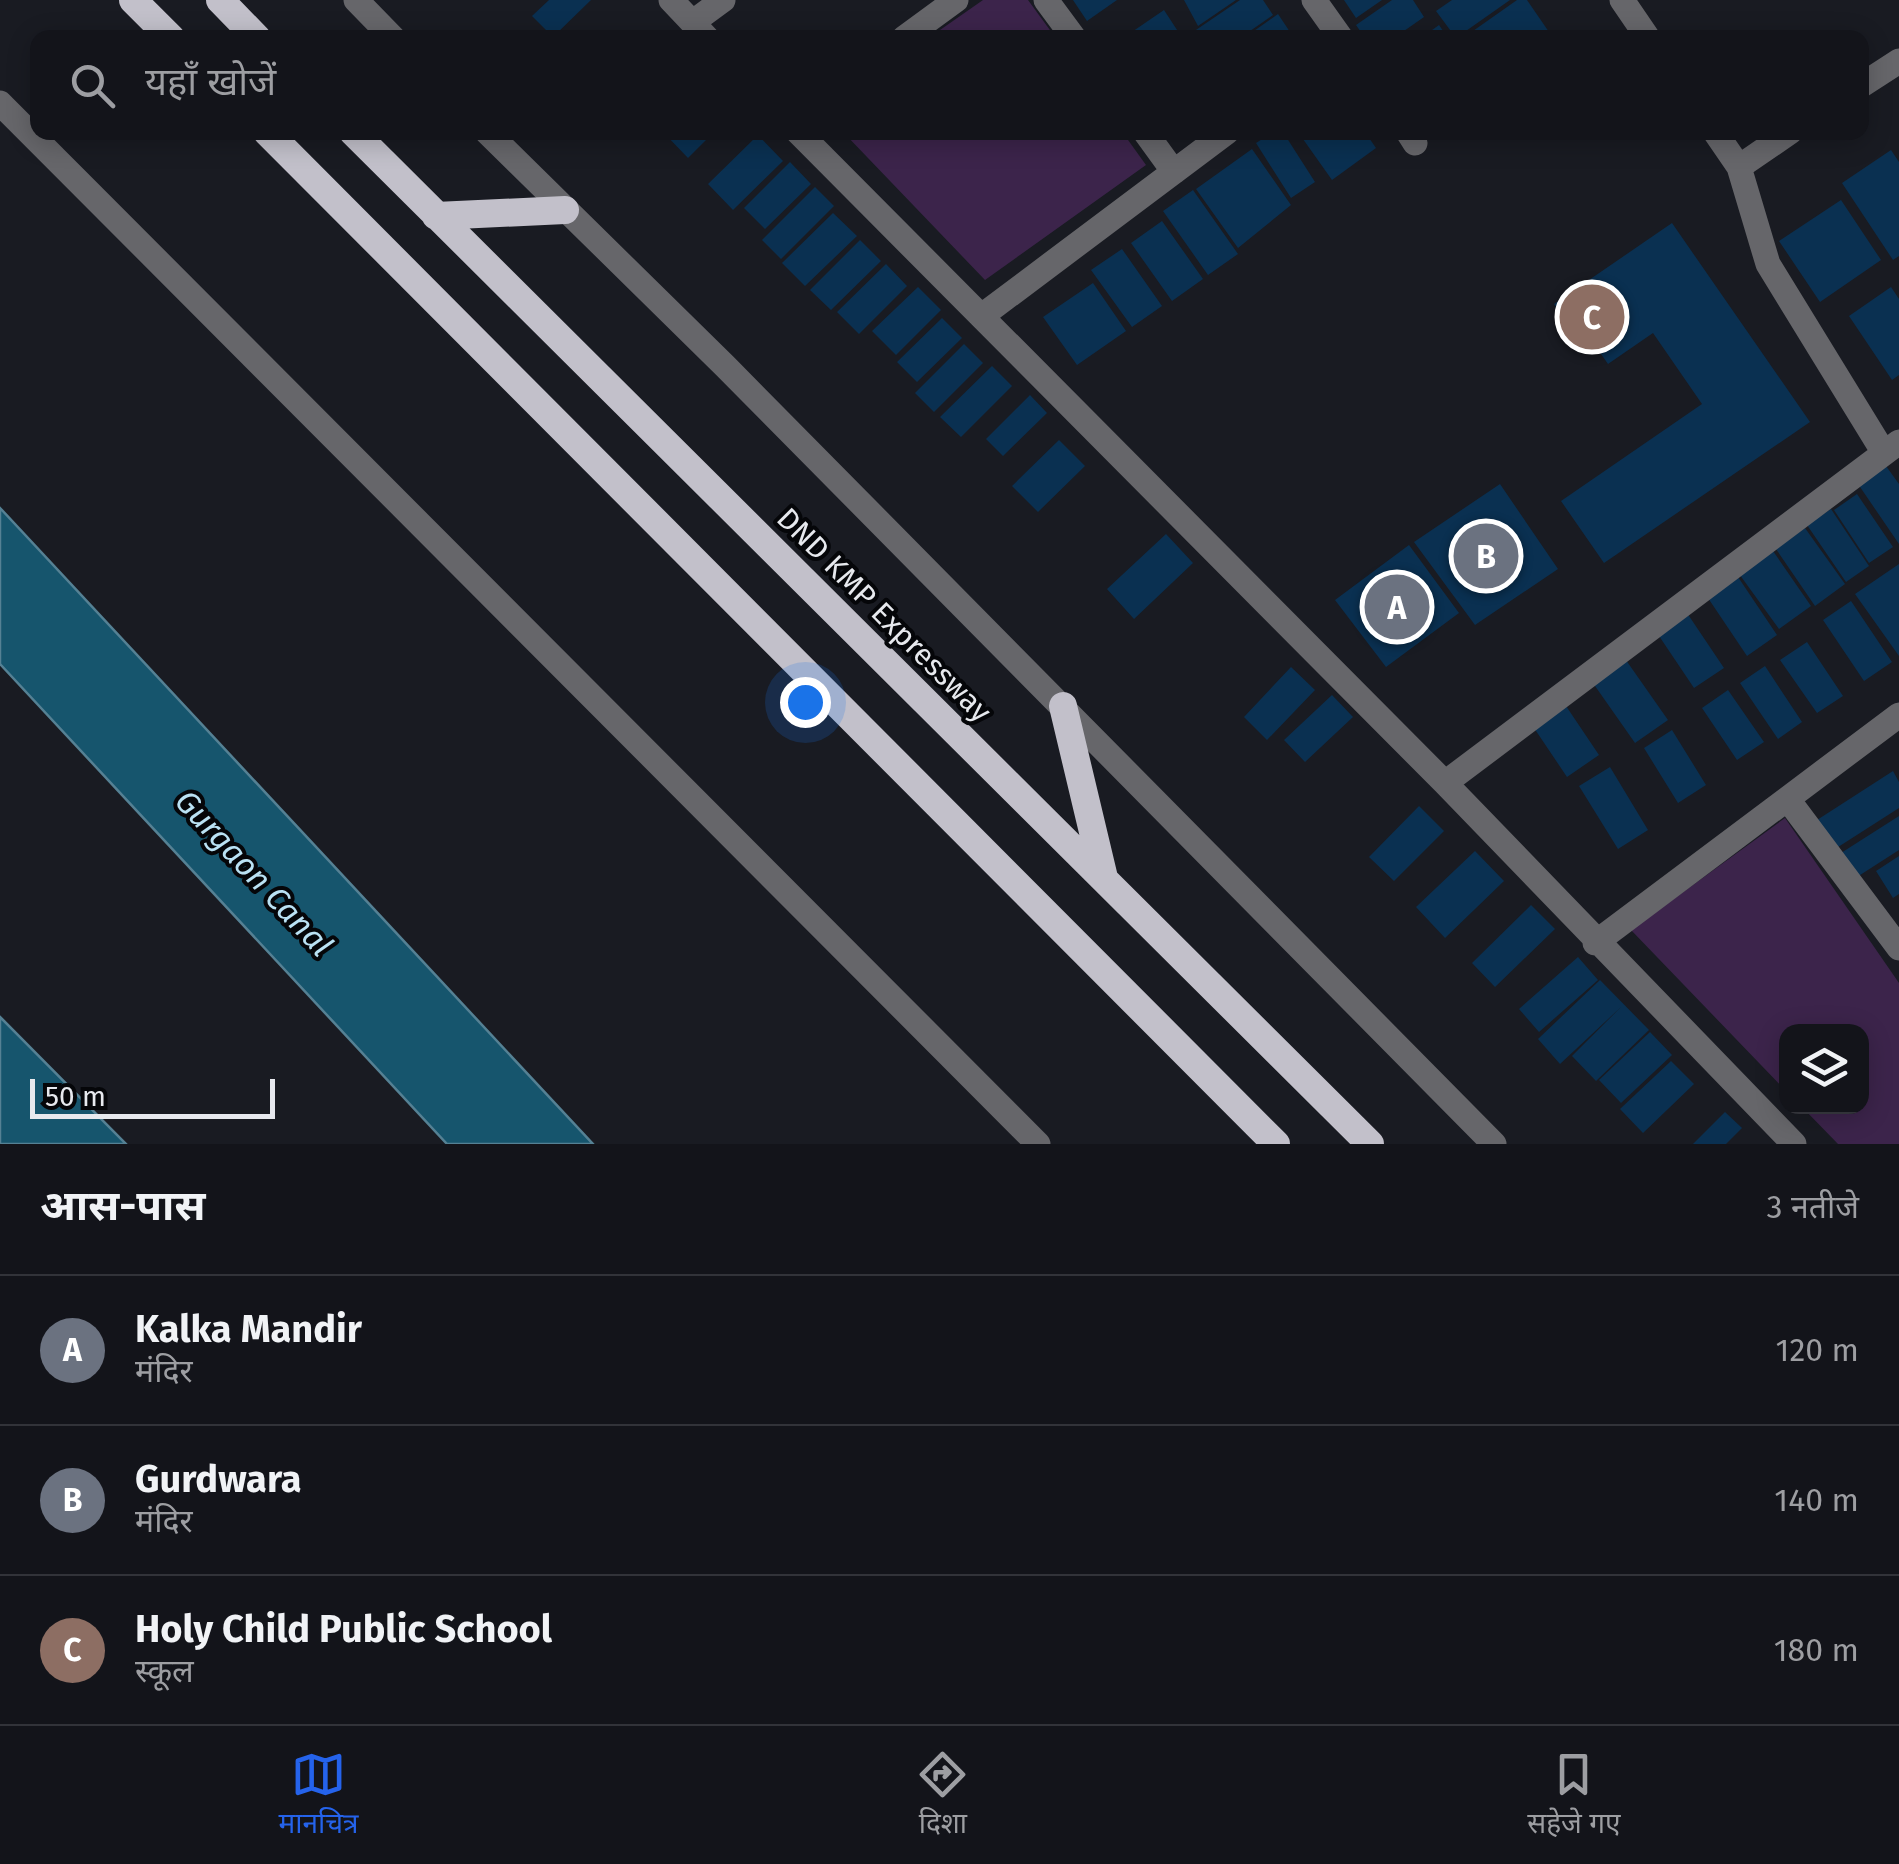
<!DOCTYPE html>
<html lang="hi">
<meta charset="utf-8">
<style>
body{margin:0;font-family:"Fira Sans","Noto Sans Devanagari",sans-serif;background:#1c1d23;color:#f1f3f6}
.controls{position:absolute;right:30px;bottom:30px;display:grid;overflow:hidden;border-radius:20px;box-shadow:0 5px 25px #0003}
.controls button{width:90px;height:90px;display:grid;place-items:center;padding:0;border:0;border-bottom:2px solid #323339;background:#13141a;color:#f1f3f6;font:50px sans-serif}
.scale{position:absolute;left:30px;bottom:25px;width:245px;box-sizing:border-box;padding-left:10px;border:5px solid #e7e9ee;border-top:0;font-size:28px;line-height:35px;white-space:nowrap;color:#e7e9ee;-webkit-text-stroke:8px #050609;paint-order:stroke}
.you{position:absolute;left:805px;top:702px;width:35px;height:35px;margin:-25px;border:8px solid #fff;border-radius:50%;background:#1a73e8;box-shadow:0 0 0 15px #1a73e833}
.badge{display:grid;place-items:center;width:65px;height:65px;border-radius:50%;background:#2563eb;color:#fff;font-size:32px;font-weight:700}
.pin{position:absolute;translate:-50% -50%;border:5px solid #fff;box-shadow:0 2px 10px #0006}
.list{margin:0;padding:0;list-style:none}
h2{display:flex;justify-content:space-between;align-items:center;height:130px;margin:0;padding:0 40px;font-size:42px}
h2 small{font-size:32px;font-weight:400;color:#9d9ea2}
.list li{display:grid;grid-template-columns:65px 1fr auto;gap:30px;align-items:center;box-sizing:border-box;height:150px;padding:0 40px;border-top:2px solid #323339}
.list b{display:block;font-size:38px;white-space:nowrap}
.list p{margin:0;font-size:32px;white-space:nowrap;color:#9d9ea2}
.list em{font-size:32px;font-style:normal;color:#9d9ea2}
.icon{flex:none;width:55px;height:55px;fill:none;stroke:currentColor;stroke-width:2;stroke-linecap:round;stroke-linejoin:round}
.map{position:relative;flex:none;width:1899px;height:1144px;overflow:hidden}
.search{position:absolute;background:#13141a;box-shadow:0 5px 25px #0003;left:30px;right:30px;top:30px;height:110px;display:flex;align-items:center;gap:25px;box-sizing:border-box;padding:0 35px;border-radius:20px;color:#9d9ea2;font-size:38px}
.sheet{height:580px;background:#13141a}
nav{display:flex;justify-content:space-around;align-items:center;box-sizing:border-box;height:140px;border-top:2px solid #323339;background:#13141a;font-size:28px;color:#9d9ea2}
nav a{display:grid;justify-items:center;gap:5px}
nav .on{color:#2563eb}
.map>svg:first-child{display:block}
.green{fill:#3c244b}
.water{fill:#16556d;stroke:#558194;stroke-width:2.5}
.building{fill:#0a3051}
.lines{fill:none;stroke-linecap:round;stroke-linejoin:round}
.minor{stroke:#66666a;stroke-width:25}
.tertiary{stroke:#66666a;stroke-width:25}
.trunk{stroke:#c2c0ca;stroke-width:28}
.labels{text-anchor:middle;stroke-width:8;stroke-linejoin:round;paint-order:stroke}
.street-label{font-size:30px;fill:#e7e9ee;stroke:#050609}
.water-label{font-size:32px;font-style:italic;fill:#bae2f4;stroke:#050609}
</style>
<div class="map">
<svg width="1899" height="1144" viewBox="0 0 1899 1144">
<rect width="100%" height="100%" fill="#191b22"/>
<!-- green -->
<path class="green" d="M983 0H1028L1055 37H930Z
M844 133H1123L1146 165 985 280Z
M1785 818 1899 983V1144H1838L1802 1107 1862 1106V1032H1786V1091L1631 930Z"/>
<!-- water -->
<path class="water" d="M0 508 593 1144H447L0 664Z
M0 1017 126 1144H0Z"/>
<!-- building -->
<path class="building" d="M549 0H591L553 37 532 16Z
M1073 0H1117L1087 21Z
M1184 0H1236L1198 26Z
M1240 0H1263L1273 15 1240 38H1193L1190 34Z
M1344 0H1382L1356 18Z
M1392 0H1413L1424 17 1394 38H1365L1356 25Z
M1452 0H1510L1456 38 1436 11Z
M1517 0H1527L1549 32 1541 38H1463Z
M1164 10 1181 36 1123 38Z
M1278 14 1294 38H1244Z
M1439 25 1448 38H1421Z
M663 132H714L688 158Z
M1273 132H1283L1315 182 1291 198 1256 143Z
M1298 132H1365L1376 148 1332 180Z
M758 135 783 161 733 210 708 184Z
M1252 149 1291 205 1238 248 1196 189Z
M1891 150 1899 162V256L1893 260 1842 183Z
M790 162 811 184 765 229 744 208Z
M815 187 834 206 781 259 762 240Z
M1193 190 1238 254 1208 275 1163 211Z
M1841 200 1881 260 1820 302 1779 241Z
M833 213 857 236 805 286 782 263Z
M1162 221 1203 279 1172 301 1131 243Z
M1672 223 1810 422 1604 563 1561 501 1702 404 1653 333 1608 364 1580 324 1572 330 1554 304Z
M860 240 881 261 831 310 810 290Z
M1122 249 1162 306 1132 327 1091 270Z
M886 264 907 286 859 334 837 312Z
M1093 283 1126 331 1077 365 1043 317Z
M918 287 941 310 896 355 872 331Z
M1891 287 1899 299V375L1892 380 1849 316Z
M942 318 962 338 917 382 897 362Z
M964 344 983 363 934 412 915 393Z
M992 366 1012 386 961 437 940 417Z
M1030 395 1047 413 1003 456 986 439Z
M1059 440 1085 466 1038 512 1012 486Z
M1886 466 1899 484V544L1858 484Z
M1500 484 1558 569 1475 625 1414 542Z
M1857 494 1893 547 1869 563 1834 510Z
M1831 509 1869 566 1846 582 1807 525Z
M1805 528 1845 584 1815 606 1776 549Z
M1166 534 1193 563 1134 619 1107 589Z
M1409 545 1459 613 1386 667 1335 600Z
M1771 548 1811 606 1779 629 1737 571Z
M1899 564V656L1855 594Z
M1738 577 1777 635 1747 656 1708 598Z
M1851 601 1892 662 1864 681 1823 620Z
M1685 610 1724 668 1694 688 1655 630Z
M1807 642 1843 696 1817 713 1780 660Z
M1621 653 1668 720 1635 743 1588 676Z
M1765 666 1802 722 1778 739 1740 683Z
M1291 667 1315 690 1267 740 1244 717Z
M1728 690 1764 742 1737 760 1702 708Z
M1332 695 1353 717 1305 762 1284 740Z
M1562 700 1599 755 1567 777 1530 722Z
M1672 730 1706 785 1678 803 1644 748Z
M1610 767 1648 830 1618 849 1579 786Z
M1893 771 1899 782V808L1835 849 1817 820Z
M1419 806 1444 831 1394 881 1369 857Z
M1899 816V850L1857 877 1841 853Z
M1475 851 1504 881 1445 938 1416 907Z
M1899 856V894L1893 898 1876 871Z
M1531 905 1555 929 1495 987 1472 963Z
M1578 957 1598 980 1539 1032 1519 1009Z
M1600 980 1649 1030 1596 1081 1572 1056 1621 1007 1560 1064 1538 1039Z
M1650 1032 1672 1055 1621 1103 1599 1080Z
M1671 1061 1694 1084 1643 1133 1620 1109Z
M1725 1112 1742 1128 1726 1144H1693Z"/>
<g class="lines">
<!-- minor -->
<path class="minor" d="M671 0 707 38
M1046 0 1074 38
M1314 0 1341 38
M1622 0 1648 38
M693 22 723 0
M904 38 956 0
M1862 85 1899 61
M798 132 1445 783 1794 1144
M1145 132 1174 172
M1408 132 1415 143
M1715 132 1739 167 1768 264 1884 453
M1739 167 1790 132
M983 315 1227 132
M1445 783 1899 442
M1789 801 1899 948
M1595 943 1899 715"/>
<!-- tertiary -->
<path class="tertiary" d="M356 0 393 38
M0 103 1038 1144
M487 132 725 366 1494 1144"/>
<!-- trunk -->
<path class="trunk" d="M133 0 171 38
M220 0 257 38
M267 132 1276 1144
M353 132 1370 1144
M436 216 565 210
M1063 706 1104 878"/>
</g>
<g class="labels">
<!-- street labels -->
<g class="street-label">
<text transform="translate(884 615) rotate(45)" y="10">DND KMP Expressway</text>
</g>
<!-- water labels -->
<g class="water-label">
<text transform="translate(254 873) rotate(47)" y="11">Gurgaon Canal</text>
</g>
</g>
</svg>
<div class="controls">
<button><svg class="icon" aria-label="layers" viewBox="0 0 24 24"><path d="M12 4l9 5-9 5-9-5zM3 14l9 5 9-5"/></svg></button>
</div>
<div class="scale">50 m</div>
<div class="you"></div>
<div class="pin badge" style="left:1397px;top:607px;background:#6b7280">A</div>
<div class="pin badge" style="left:1486px;top:556px;background:#6b7280">B</div>
<div class="pin badge" style="left:1592px;top:317px;background:#8d6e63">C</div>
<div class="search"><svg class="icon" aria-label="search" viewBox="0 0 24 24"><circle cx="10" cy="10" r="6"/><path d="M15 15l6 6"/></svg>यहाँ खोजें</div>
</div>
<section class="sheet">
<h2>आस-पास<small>3 नतीजे</small></h2>
<ul class="list">
<li><span class="badge" style="background:#6b7280">A</span><div><b>Kalka Mandir</b><p>मंदिर</p></div><em>120 m</em></li>
<li><span class="badge" style="background:#6b7280">B</span><div><b>Gurdwara</b><p>मंदिर</p></div><em>140 m</em></li>
<li><span class="badge" style="background:#8d6e63">C</span><div><b>Holy Child Public School</b><p>स्कूल</p></div><em>180 m</em></li>
</ul>
</section>
<nav>
<a class="on"><svg class="icon" aria-label="map" viewBox="0 0 24 24"><path d="M3 6l6-2 6 2 6-2v14l-6 2-6-2-6 2zM9 4v14M15 6v14"/></svg>मानचित्र</a>
<a><svg class="icon" aria-label="directions" viewBox="0 0 24 24"><path d="M12 3l9 9-9 9-9-9zM9 14v-3h6M13 9l2 2-2 2"/></svg>दिशा</a>
<a><svg class="icon" aria-label="saved" viewBox="0 0 24 24"><path d="M7 4h10v16l-5-4-5 4z"/></svg>सहेजे गए</a>
</nav>
